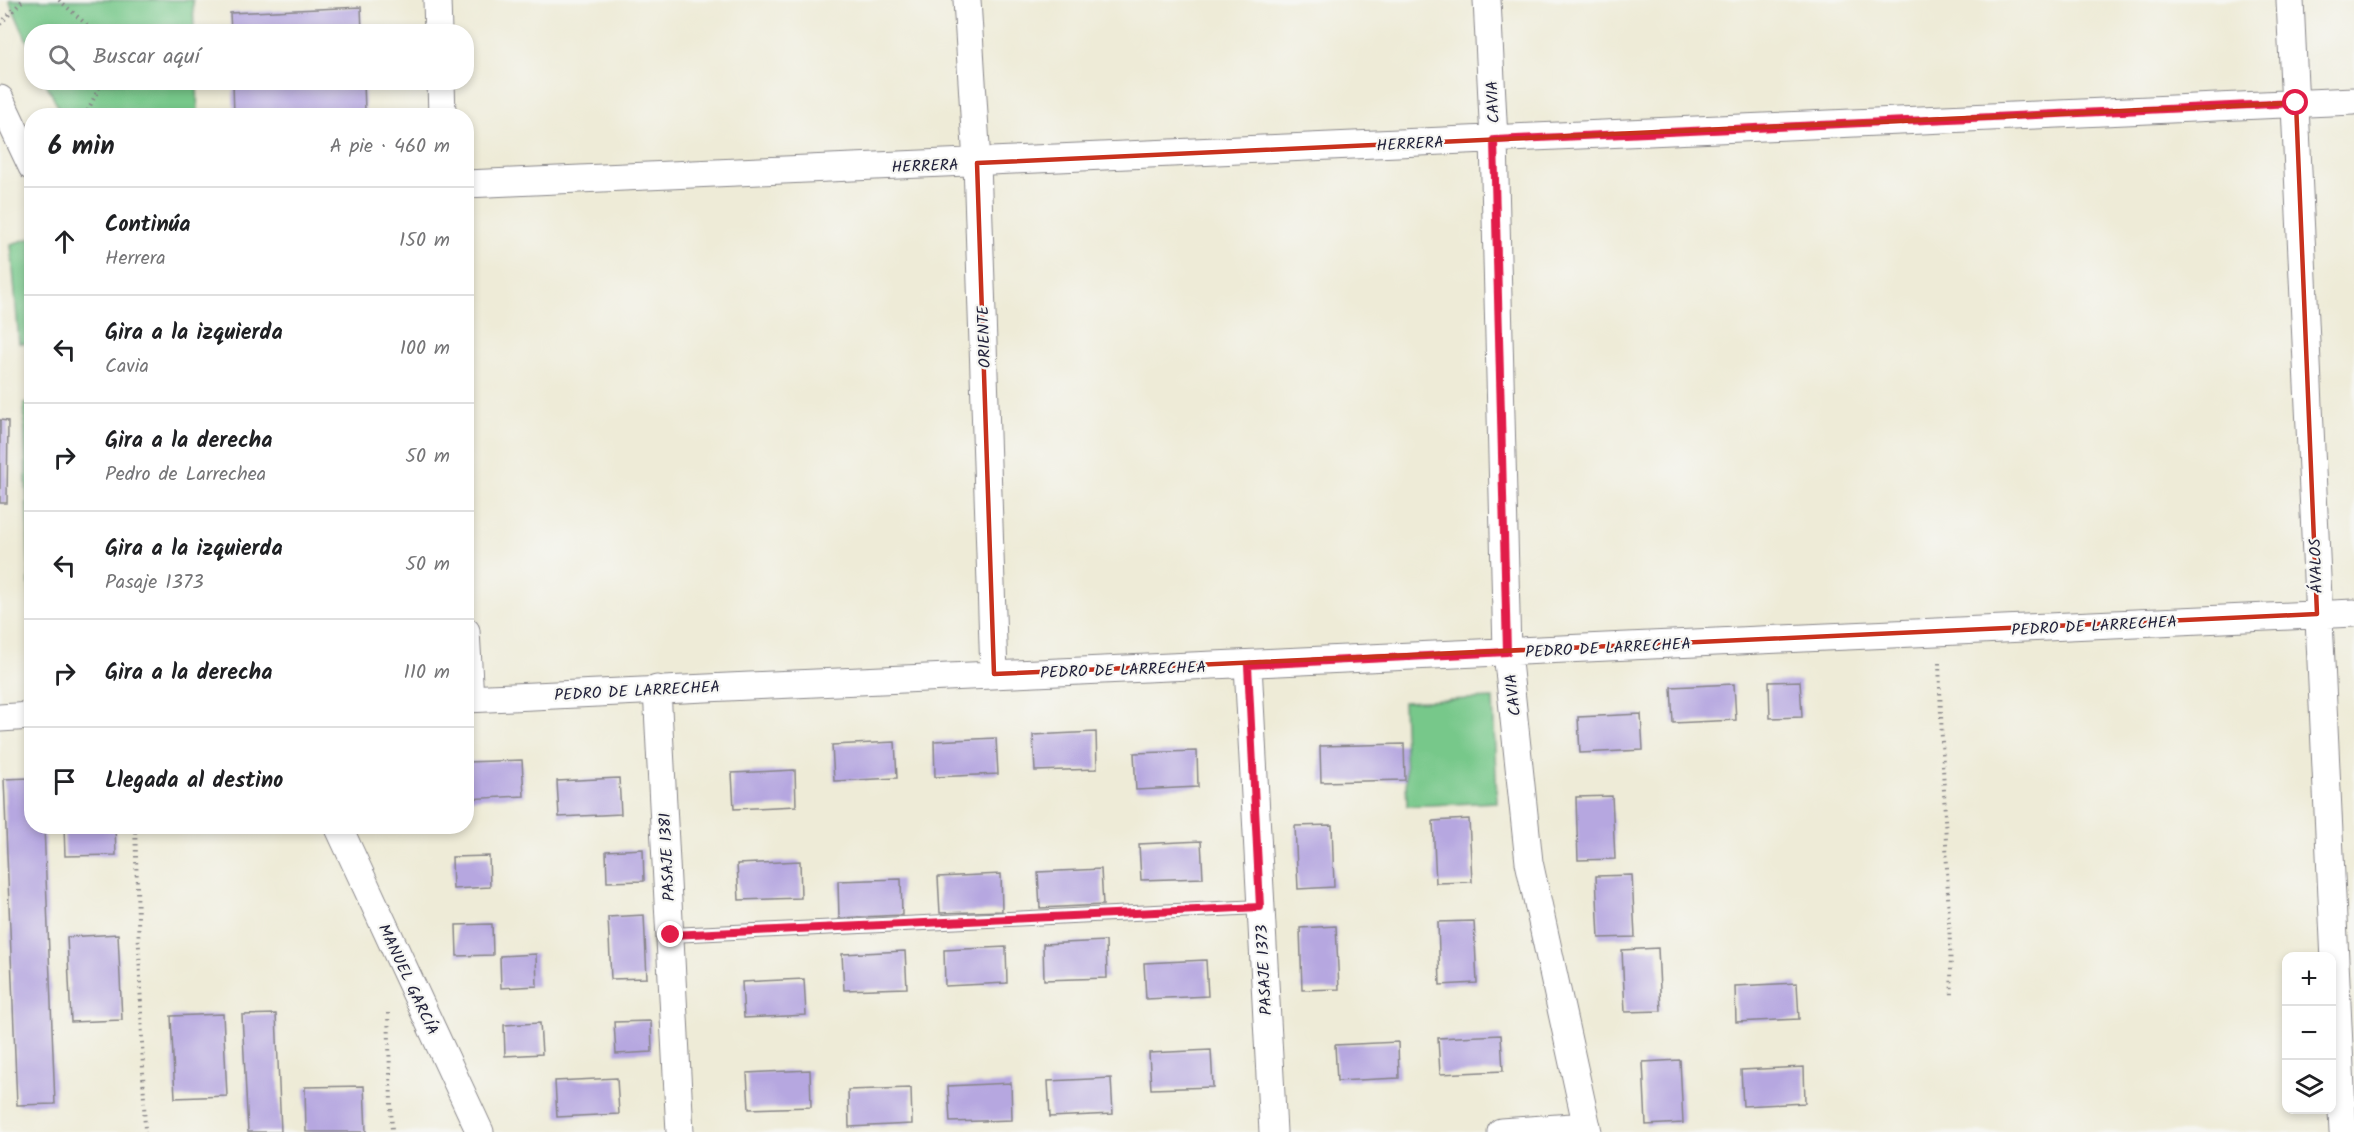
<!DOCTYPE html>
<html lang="es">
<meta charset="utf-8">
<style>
body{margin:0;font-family:Kalam,sans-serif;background:#f2f2f2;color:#202124}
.controls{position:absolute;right:18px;bottom:18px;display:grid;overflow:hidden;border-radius:12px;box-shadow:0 3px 9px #0003}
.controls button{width:54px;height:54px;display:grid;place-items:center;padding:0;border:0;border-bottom:2px solid #e0e0e0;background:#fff;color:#202124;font:30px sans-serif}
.stop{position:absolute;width:18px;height:18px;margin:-14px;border:4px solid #e11d48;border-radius:50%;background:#fff}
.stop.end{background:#e11d48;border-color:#fff;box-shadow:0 2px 6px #0008}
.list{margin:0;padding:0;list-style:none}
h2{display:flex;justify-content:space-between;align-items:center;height:78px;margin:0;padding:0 24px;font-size:26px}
h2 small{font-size:20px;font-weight:400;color:#757577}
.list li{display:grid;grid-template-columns:39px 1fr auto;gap:18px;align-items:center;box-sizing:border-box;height:108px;padding:0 24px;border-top:2px solid #e0e0e0}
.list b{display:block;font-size:22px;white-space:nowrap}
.list p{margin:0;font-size:20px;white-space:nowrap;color:#757577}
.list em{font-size:20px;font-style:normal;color:#757577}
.icon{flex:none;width:33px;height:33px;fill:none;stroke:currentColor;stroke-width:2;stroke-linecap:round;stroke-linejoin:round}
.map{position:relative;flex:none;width:2354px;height:1132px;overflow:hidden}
.search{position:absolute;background:#fff;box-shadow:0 3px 9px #0003;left:24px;top:24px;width:450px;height:66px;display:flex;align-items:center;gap:15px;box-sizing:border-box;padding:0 21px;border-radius:24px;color:#757577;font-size:22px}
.panel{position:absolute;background:#fff;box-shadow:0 3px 9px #0003;left:24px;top:108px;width:450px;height:726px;border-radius:24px}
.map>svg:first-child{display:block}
.green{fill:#77c88a;stroke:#4c7562;stroke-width:1.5}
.building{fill:#b6a7e0}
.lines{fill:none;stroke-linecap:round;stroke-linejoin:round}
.lane-casing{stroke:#888689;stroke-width:16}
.street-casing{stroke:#888689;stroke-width:29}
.path{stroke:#888689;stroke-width:4;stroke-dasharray:1.5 4.5;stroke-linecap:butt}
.lane{stroke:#fff;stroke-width:14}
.street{stroke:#fff;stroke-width:27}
.route{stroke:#e11d48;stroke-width:8}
.marked{fill:none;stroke:#c8321e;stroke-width:4.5;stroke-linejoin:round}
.labels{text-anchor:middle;stroke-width:4.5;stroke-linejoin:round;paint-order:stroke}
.street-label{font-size:16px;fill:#22223b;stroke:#f6f6f2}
</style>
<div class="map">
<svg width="2354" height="1132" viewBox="0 0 2354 1132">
<rect width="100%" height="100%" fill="#f6f6f2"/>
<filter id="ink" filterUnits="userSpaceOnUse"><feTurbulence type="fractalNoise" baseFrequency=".0167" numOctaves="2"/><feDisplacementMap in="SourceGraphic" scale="12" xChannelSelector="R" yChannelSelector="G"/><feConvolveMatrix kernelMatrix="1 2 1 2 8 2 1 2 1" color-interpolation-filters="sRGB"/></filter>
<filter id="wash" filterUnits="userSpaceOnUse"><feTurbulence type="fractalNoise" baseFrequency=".008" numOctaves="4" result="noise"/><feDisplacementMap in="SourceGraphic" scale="24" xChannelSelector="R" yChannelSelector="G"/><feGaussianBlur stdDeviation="1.35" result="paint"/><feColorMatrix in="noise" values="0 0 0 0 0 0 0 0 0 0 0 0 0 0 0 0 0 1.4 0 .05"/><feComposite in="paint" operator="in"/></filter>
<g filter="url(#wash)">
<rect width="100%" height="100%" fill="#eeebd7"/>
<!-- green -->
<path class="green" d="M9 0H193L194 31 32 32 31 50Z
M46 83H197L198 115H62Z
M31 238H32L31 344 19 343 11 244Z
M24 403H32L31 642Z
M1493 698 1497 802 1407 806 1403 702Z"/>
<g id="blocks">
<!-- building -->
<path class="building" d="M361 7 362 32H231L230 13Z
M233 82H364L365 111 234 116Z
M0 420 8 421 7 503H0Z
M1800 681 1802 717 1770 718 1769 682Z
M1734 684 1736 720 1673 723 1671 687Z
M1641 714 1643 750 1580 753 1578 717Z
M1096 732 1097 769 1035 771 1033 735Z
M996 738 998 774 935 777 934 741Z
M895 742 897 778 834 781 832 745Z
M1404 744 1405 780 1321 782 1320 746Z
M1197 751 1198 787 1136 790 1134 753Z
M522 760 524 796 466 799V762Z
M795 770 796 806 734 809 732 773Z
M32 778V826H44L55 1104 17 1105 4 779Z
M619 778 621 814 559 817 557 781Z
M1612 796 1615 859 1578 860 1576 797Z
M1469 819 1472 882 1436 883 1433 821Z
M1332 825 1334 887 1298 889 1295 826Z
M64 826H115L116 855 65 856Z
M1201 841 1203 878 1141 880 1139 844Z
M643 849 644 881 607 882 606 851Z
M489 856 490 887 453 889 452 857Z
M800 861 801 898 739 900 737 864Z
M1101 869 1103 905 1040 908 1038 872Z
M1001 874 1002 911 940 913 938 877Z
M1632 875 1635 937 1599 938 1596 876Z
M901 879 902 915 839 918 838 881Z
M644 915 647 978 611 979 608 917Z
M1474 921 1477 983 1440 985 1438 922Z
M492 924 493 955 457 956 456 925Z
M1336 926 1339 989 1302 990 1300 928Z
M118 934 122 1020 71 1022 67 937Z
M1106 941 1107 978 1044 980 1043 944Z
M1006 947 1007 983 945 986 944 950Z
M1658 948 1661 1011 1625 1012 1622 950Z
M905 951 907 988 844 990 842 954Z
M536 954 537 986 501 988 500 956Z
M1206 960 1208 996 1146 999 1144 963Z
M804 979 806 1015 744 1018 742 982Z
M1797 983 1799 1019 1736 1022 1735 986Z
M223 1014 227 1096 175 1098 171 1016Z
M276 1014 281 1132H248L242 1015Z
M651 1021 652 1052 616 1054 614 1022Z
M540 1023 542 1054 505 1056 504 1025Z
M1501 1035 1503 1071 1440 1074 1438 1038Z
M1398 1042 1399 1078 1337 1081 1335 1045Z
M1211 1050 1213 1087 1151 1089 1149 1053Z
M1680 1060 1683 1123 1646 1125 1643 1062Z
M1804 1067 1805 1103 1743 1106 1741 1070Z
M810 1070 811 1107 749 1109 747 1073Z
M617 1078 619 1114 557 1117 555 1081Z
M1111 1078 1113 1114 1050 1117 1048 1081Z
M1011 1083 1012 1120 950 1122 948 1086Z
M364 1086 366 1132H306L305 1087Z
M911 1088 912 1124 849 1127 848 1090Z"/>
</g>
</g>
<g filter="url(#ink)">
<use href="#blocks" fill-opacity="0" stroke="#888689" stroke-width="1.5"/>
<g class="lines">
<defs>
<path id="lane" d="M671 935 1260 907"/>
<path id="street" d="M437 0 438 32
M967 0 977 163 994 674
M1487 0 1494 140 1507 652 1529 862 1588 1132
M2290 0 2343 1132
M441 82 442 116
M0 99 32 167
M466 184 2354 101
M466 631 470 699
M1248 665 1273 1132
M657 689 680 1132
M466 699 2354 613
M0 718 32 716
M338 826 480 1132
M1501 1132 1587 1126"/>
</defs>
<!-- lane casing -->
<use href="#lane" class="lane-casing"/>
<!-- street casing -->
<use href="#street" class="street-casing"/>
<!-- path -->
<path class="path" d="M59 0 95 32
M0 24 23 0
M85 116 102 82
M1939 663 1952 997
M135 826 145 1132
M388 1013 392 1132"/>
<!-- lane -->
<use href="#lane" class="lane"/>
<!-- street -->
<use href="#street" class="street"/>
</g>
</g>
<g class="lines" filter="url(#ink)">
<!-- route -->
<path class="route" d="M671 935 1260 907 1248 665 1507 652 1494 140 2296 103"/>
</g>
<!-- marked area -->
<path class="marked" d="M2296 103 2317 614 994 674 977 163Z"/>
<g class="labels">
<!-- street labels -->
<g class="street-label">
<text transform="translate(1492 102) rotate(-93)" y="6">CAVIA</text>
<text transform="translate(1410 143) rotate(-3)" y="6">HERRERA</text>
<text transform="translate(925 165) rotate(-2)" y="6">HERRERA</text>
<text transform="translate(983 337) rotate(-92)" y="6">ORIENTE</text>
<text transform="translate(2315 566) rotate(-92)" y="6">ÁVALOS</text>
<text transform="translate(2094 625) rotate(-3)" y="6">PEDRO DE LARRECHEA</text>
<text transform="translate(1608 647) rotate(-3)" y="6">PEDRO DE LARRECHEA</text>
<text transform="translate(1123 669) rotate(-2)" y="6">PEDRO DE LARRECHEA</text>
<text transform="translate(637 690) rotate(-3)" y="6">PEDRO DE LARRECHEA</text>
<text transform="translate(1512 695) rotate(-96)" y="6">CAVIA</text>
<text transform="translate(666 857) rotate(-93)" y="6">PASAJE 1381</text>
<text transform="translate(1263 970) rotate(-93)" y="6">PASAJE 1373</text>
<text transform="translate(409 979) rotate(65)" y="6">MANUEL GARCÍA</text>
</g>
</g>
</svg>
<div class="controls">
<button>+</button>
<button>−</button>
<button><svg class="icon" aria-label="layers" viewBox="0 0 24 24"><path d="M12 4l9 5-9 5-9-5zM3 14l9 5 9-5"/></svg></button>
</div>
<div class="stop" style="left:2296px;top:103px"></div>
<div class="stop end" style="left:671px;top:935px"></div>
<div class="search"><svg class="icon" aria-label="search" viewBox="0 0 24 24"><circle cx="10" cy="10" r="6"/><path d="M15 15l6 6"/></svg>Buscar aquí</div>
<section class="panel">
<h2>6 min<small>A pie · 460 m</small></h2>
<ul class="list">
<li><svg class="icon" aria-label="ahead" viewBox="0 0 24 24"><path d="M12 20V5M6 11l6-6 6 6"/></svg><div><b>Continúa</b><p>Herrera</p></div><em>150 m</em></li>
<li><svg class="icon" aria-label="left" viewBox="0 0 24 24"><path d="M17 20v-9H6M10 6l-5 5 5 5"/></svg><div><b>Gira a la izquierda</b><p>Cavia</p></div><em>100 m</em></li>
<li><svg class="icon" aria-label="right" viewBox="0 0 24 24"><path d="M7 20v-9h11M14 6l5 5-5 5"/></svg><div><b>Gira a la derecha</b><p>Pedro de Larrechea</p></div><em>50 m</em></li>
<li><svg class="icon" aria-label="left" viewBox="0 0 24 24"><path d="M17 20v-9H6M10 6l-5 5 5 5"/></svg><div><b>Gira a la izquierda</b><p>Pasaje 1373</p></div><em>50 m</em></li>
<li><svg class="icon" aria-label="right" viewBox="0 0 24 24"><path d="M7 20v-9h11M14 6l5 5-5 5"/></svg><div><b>Gira a la derecha</b></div><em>110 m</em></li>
<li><svg class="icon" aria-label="arrive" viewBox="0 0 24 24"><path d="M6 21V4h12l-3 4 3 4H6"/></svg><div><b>Llegada al destino</b></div></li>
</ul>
</section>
</div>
